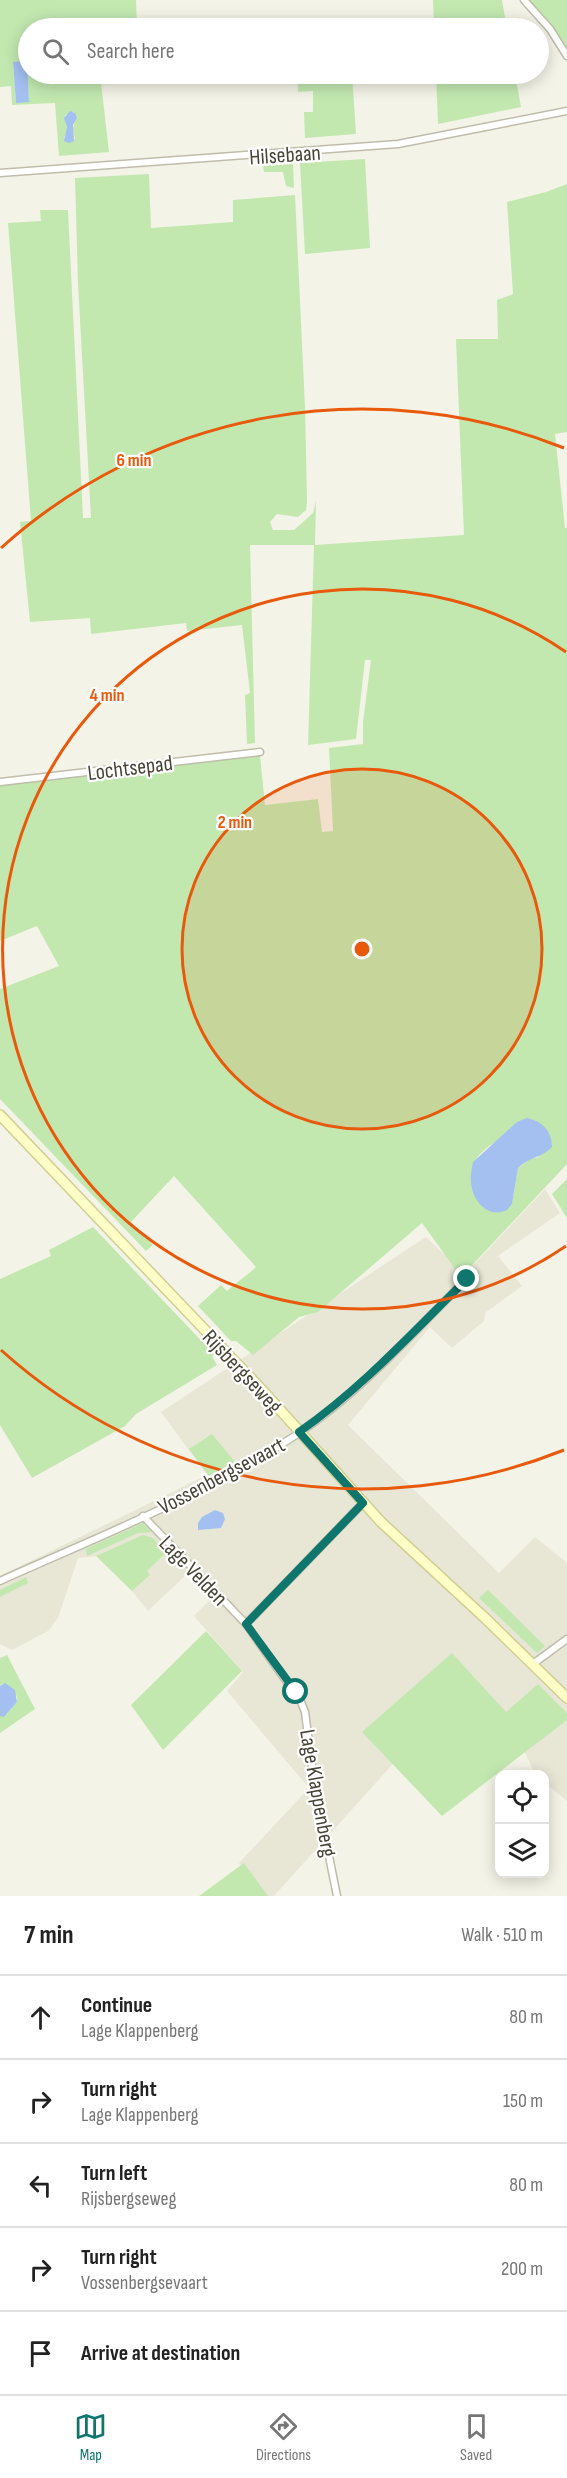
<!DOCTYPE html>
<meta charset="utf-8">
<style>
body{margin:0;font-family:"Sofia Sans Condensed",sans-serif;background:#f2f2f2;color:#222}
.controls{position:absolute;right:18px;bottom:18px;display:grid;overflow:hidden;border-radius:12px;box-shadow:0 3px 15px #0003}
.controls button{width:54px;height:54px;display:grid;place-items:center;padding:0;border:0;border-bottom:2px solid #e0e0e0;background:#fff;color:#222;font:30px sans-serif}
.stop{position:absolute;width:18px;height:18px;margin:-14px;border:4px solid #0f766e;border-radius:50%;background:#fff}
.stop.end{background:#0f766e;border-color:#fff;box-shadow:0 2px 6px #0008}
.list{margin:0;padding:0;list-style:none}
h2{display:flex;justify-content:space-between;align-items:center;height:78px;margin:0;padding:0 24px;font-size:26px}
h2 small{font-size:20px;font-weight:400;color:#767676}
.list li{display:grid;grid-template-columns:39px 1fr auto;gap:18px;align-items:center;box-sizing:border-box;height:84px;padding:0 24px;border-top:2px solid #e0e0e0}
.list b{display:block;font-size:22px;white-space:nowrap}
.list p{margin:0;font-size:20px;white-space:nowrap;color:#767676}
.list em{font-size:20px;font-style:normal;color:#767676}
.icon{flex:none;width:33px;height:33px;fill:none;stroke:currentColor;stroke-width:2;stroke-linecap:round;stroke-linejoin:round}
.map{position:relative;flex:none;width:567px;height:1896px;overflow:hidden}
.search{position:absolute;background:#fff;box-shadow:0 3px 15px #0003;left:18px;right:18px;top:18px;height:66px;display:flex;align-items:center;gap:15px;box-sizing:border-box;padding:0 21px;border-radius:33px;color:#767676;font-size:22px}
.sheet{height:498px;background:#fff}
nav{display:flex;justify-content:space-around;align-items:center;box-sizing:border-box;height:84px;border-top:2px solid #e0e0e0;background:#fff;font-size:16px;color:#767676}
nav a{display:grid;justify-items:center;gap:3px}
nav .on{color:#0f766e}
.map>svg:first-child{display:block}
.residential{fill:#e8e6d5}
.green{fill:#c2e8b0;fill-rule:evenodd}
.water{fill:#a3c0f1}
.lines{fill:none;stroke-linecap:round;stroke-linejoin:round}
.minor-casing{stroke:#bfbdaa;stroke-width:9}
.secondary-casing{stroke:#d1cf94;stroke-width:12}
.minor{stroke:#fff;stroke-width:6}
.secondary{stroke:#fffec6;stroke-width:9}
.route{stroke:#0f766e;stroke-width:8}
.ring{fill:none;stroke:#e8590c;stroke-width:3}
.labels{text-anchor:middle;stroke-width:4.5;stroke-linejoin:round;paint-order:stroke}
.street-label{font-size:22px;fill:#474436;stroke:#fff}
.centre{fill:#e8590c;stroke:#fff;stroke-width:3}
.ring-label{font-size:18px;text-anchor:middle;font-weight:bold;fill:#e8590c;stroke:#fff;stroke-width:4.5;stroke-linejoin:round;paint-order:stroke}
</style>
<div class="map">
<svg width="567" height="1896" viewBox="0 0 567 1896">
<rect width="100%" height="100%" fill="#f4f3e7"/>
<!-- residential -->
<path class="residential" d="M545 1189 560 1213 498 1256 522 1286 485 1313 484 1321 452 1348 430 1327 348 1425 499 1573 535 1537 567 1563V1801L545 1783 544 1774H535L512 1725 473 1675 274 1896H266L239 1863 309 1788 227 1691 243 1672 194 1616 213 1597 188 1573 148 1611 132 1591 97 1556 78 1558 58 1618 48 1631 12 1650 0 1644V1576L207 1475 161 1412 426 1237 465 1274Z"/>
<!-- green -->
<path class="green" d="M0 0H136L137 28H28V74H100L109 152 59 156 55 103 12 105 11 86 0 87ZM26 61 29 101 16 103 13 63ZM73 112 76 116 73 129 75 139 64 138 67 130 65 115Z
M433 0H502L507 28H434Z
M529 0H567V50Z
M297 74H352L356 134 305 138 304 112H313V91L298 92Z
M436 74H515L521 107 438 124Z
M365 159 370 248 305 254 300 163Z
M293 164 294 188 286 186 283 172H264L263 166Z
M149 174 151 228 233 222V200L295 195 305 407 307 501 306 510 298 517 277 514 270 522 273 530H294L313 513 316 501 315 545 464 535 456 339H498L497 300 513 294 507 202 546 192 567 184V432L555 434 565 528H567V1164L461 1277 422 1223 318 1312 299 1317 253 1355 236 1341H231L198 1306 221 1285 227 1291C236 1282 247 1276 256 1267L174 1176 131 1222 153 1245 146 1251 0 1099V989L59 966 37 926 0 941V784L260 756 265 805 318 799 322 832 333 831 329 748 363 744V722L371 660H365L356 739 308 745 314 545H250L255 743 247 744 245 695 250 693 242 625 187 631 186 623 91 634 90 618 30 622 20 522 31 521 8 223 41 221 40 210H68L83 518H91L78 283 75 178ZM501 1139 539 1157 530 1159 518 1168 512 1203 472 1172C473 1156 488 1146 501 1139Z
M567 1179V1218L552 1194Z
M93 1227 214 1354 212 1357 217 1365 136 1414 125 1426 32 1478 0 1425V1279L51 1256 49 1250Z
M212 1434 235 1462 209 1476 189 1449Z
M143 1523 152 1532 138 1533 87 1556 86 1549Z
M143 1535 153 1538 167 1552 147 1571 150 1575 132 1591 96 1556Z
M26 1577 28 1583 0 1597V1590Z
M488 1590 545 1646 537 1653 479 1598Z
M206 1631 242 1671 163 1750 131 1705Z
M452 1653 506 1712 538 1684 567 1713V1720L442 1816 362 1732Z
M7 1655 35 1709 0 1733V1716L6 1715 17 1702V1696L2 1684 0 1686V1658Z
M244 1863 268 1896H199Z"/>
<!-- water -->
<path class="water" d="M27 61 29 102 16 103 13 62Z
M70 111 75 113 77 118 73 125 74 141 69 143 64 141 67 127 64 118Z
M527 1118C542 1121 552 1131 552 1147 542 1158 528 1157 518 1168L512 1204 507 1210C488 1219 472 1201 471 1182 470 1176 472 1168 473 1162L517 1122Z
M215 1510 223 1513 225 1519 221 1528 198 1530V1523L202 1517Z
M5 1683 15 1690 17 1702 4 1717 0 1716V1686Z"/>
<g class="lines">
<defs>
<path id="minor" d="M524 0 550 29 567 56
M0 173 398 144 567 111
M0 782 260 752
M143 1516 246 1624 301 1702 305 1712 314 1782 337 1896
M0 1581C106 1533 232 1485 324 1415 376 1375 420 1325 467 1279
M246 1624 363 1503
M533 1664 567 1639"/>
<path id="secondary" d="M0 1115 264 1392 381 1522 485 1618 567 1698"/>
</defs>
<!-- minor casing -->
<use href="#minor" class="minor-casing"/>
<!-- secondary casing -->
<use href="#secondary" class="secondary-casing"/>
<!-- minor -->
<use href="#minor" class="minor"/>
<!-- secondary -->
<use href="#secondary" class="secondary"/>
</g>
<g class="lines">
<!-- route -->
<path class="route" d="M296 1692 246 1624 363 1503 299 1432C361 1389 413 1332 467 1279"/>
</g>
<!-- distance rings -->
<circle cx="362" cy="949" r="180" fill="#e8590c" fill-opacity=".12"/>
<g class="ring">
<circle cx="362" cy="949" r="180"/>
<path d="M566 1246A360 360 0 1 1 566 652"/>
<path d="M564 1450A540 540 0 0 1 1 1350M1 548A540 540 0 0 1 564 448"/>
</g>
<g class="labels">
<!-- street labels -->
<g class="street-label">
<text transform="translate(285 154) rotate(-4)" y="8">Hilsebaan</text>
<text transform="translate(130 767) rotate(-7)" y="8">Lochtsepad</text>
<text transform="translate(243 1371) rotate(47)" y="8">Rijsbergseweg</text>
<text transform="translate(221 1475) rotate(-28)" y="8">Vossenbergsevaart</text>
<text transform="translate(194 1570) rotate(46)" y="8">Lage Velden</text>
<text transform="translate(319 1793) rotate(80)" y="8">Lage Klappenberg</text>
</g>
</g>
<circle cx="362" cy="949" r="9" class="centre"/>
<g class="ring-label">
<text x="134" y="466">6 min</text>
<text x="107" y="701">4 min</text>
<text x="235" y="828">2 min</text>
</g>
</svg>
<div class="controls">
<button><svg class="icon" aria-label="locate" viewBox="0 0 24 24"><circle cx="12" cy="12" r="6"/><path d="M12 2v4M12 18v4M2 12h4M18 12h4"/></svg></button>
<button><svg class="icon" aria-label="layers" viewBox="0 0 24 24"><path d="M12 4l9 5-9 5-9-5zM3 14l9 5 9-5"/></svg></button>
</div>
<div class="stop" style="left:296px;top:1692px"></div>
<div class="stop end" style="left:467px;top:1279px"></div>
<div class="search"><svg class="icon" aria-label="search" viewBox="0 0 24 24"><circle cx="10" cy="10" r="6"/><path d="M15 15l6 6"/></svg>Search here</div>
</div>
<section class="sheet">
<h2>7 min<small>Walk · 510 m</small></h2>
<ul class="list">
<li><svg class="icon" aria-label="ahead" viewBox="0 0 24 24"><path d="M12 20V5M6 11l6-6 6 6"/></svg><div><b>Continue</b><p>Lage Klappenberg</p></div><em>80 m</em></li>
<li><svg class="icon" aria-label="right" viewBox="0 0 24 24"><path d="M7 20v-9h11M14 6l5 5-5 5"/></svg><div><b>Turn right</b><p>Lage Klappenberg</p></div><em>150 m</em></li>
<li><svg class="icon" aria-label="left" viewBox="0 0 24 24"><path d="M17 20v-9H6M10 6l-5 5 5 5"/></svg><div><b>Turn left</b><p>Rijsbergseweg</p></div><em>80 m</em></li>
<li><svg class="icon" aria-label="right" viewBox="0 0 24 24"><path d="M7 20v-9h11M14 6l5 5-5 5"/></svg><div><b>Turn right</b><p>Vossenbergsevaart</p></div><em>200 m</em></li>
<li><svg class="icon" aria-label="arrive" viewBox="0 0 24 24"><path d="M6 21V4h12l-3 4 3 4H6"/></svg><div><b>Arrive at destination</b></div></li>
</ul>
</section>
<nav>
<a class="on"><svg class="icon" aria-label="map" viewBox="0 0 24 24"><path d="M3 6l6-2 6 2 6-2v14l-6 2-6-2-6 2zM9 4v14M15 6v14"/></svg>Map</a>
<a><svg class="icon" aria-label="directions" viewBox="0 0 24 24"><path d="M12 3l9 9-9 9-9-9zM9 14v-3h6M13 9l2 2-2 2"/></svg>Directions</a>
<a><svg class="icon" aria-label="saved" viewBox="0 0 24 24"><path d="M7 4h10v16l-5-4-5 4z"/></svg>Saved</a>
</nav>
